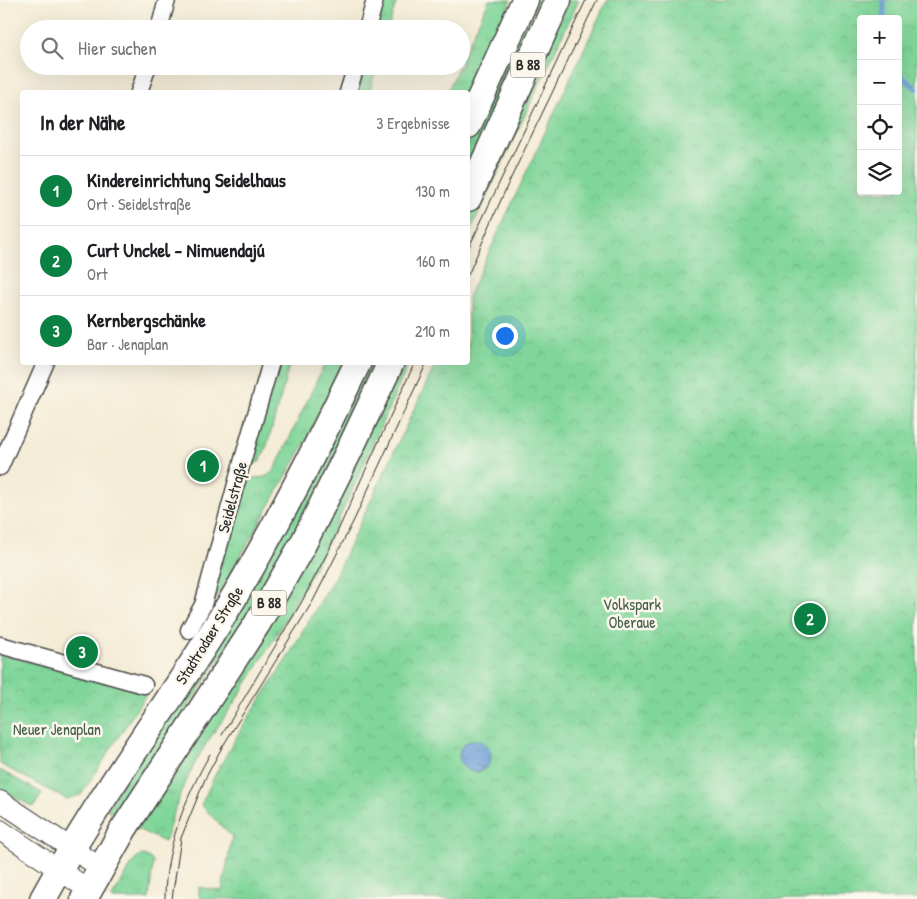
<!DOCTYPE html>
<html lang="de">
<meta charset="utf-8">
<style>
body{margin:0;font-family:"Patrick Hand",sans-serif;background:#f2f2f2;color:#202124}
.controls{position:absolute;right:15px;top:15px;display:grid;overflow:hidden;border-radius:5px;box-shadow:0 5px 20px #0002}
.controls button{width:45px;height:45px;display:grid;place-items:center;padding:0;border:0;border-bottom:1px solid #e0e0e0;background:#fff;color:#202124;font:25px sans-serif}
.you{position:absolute;left:504px;top:335px;width:18px;height:18px;margin:-12px;border:4px solid #fff;border-radius:50%;background:#1a73e8;box-shadow:0 0 0 8px #1a73e833}
.badge{display:grid;place-items:center;width:32px;height:32px;border-radius:50%;background:#0b8043;color:#fff;font-size:16px;font-weight:700}
.pin{position:absolute;translate:-50% -50%;border:2px solid #fff;box-shadow:0 1px 5px #0006}
.list{margin:0;padding:0;list-style:none}
h2{display:flex;justify-content:space-between;align-items:center;height:65px;margin:0;padding:0 20px;font-size:21px}
h2 small{font-size:16px;font-weight:400;color:#757577}
.list li{display:grid;grid-template-columns:32px 1fr auto;gap:15px;align-items:center;box-sizing:border-box;height:70px;padding:0 20px;border-top:1px solid #e0e0e0}
.list b{display:block;font-size:19px;white-space:nowrap}
.list p{margin:0;font-size:16px;white-space:nowrap;color:#757577}
.list em{font-size:16px;font-style:normal;color:#757577}
.icon{flex:none;width:28px;height:28px;fill:none;stroke:currentColor;stroke-width:2;stroke-linecap:round;stroke-linejoin:round}
.map{position:relative;flex:none;width:917px;height:899px;overflow:hidden}
.search{position:absolute;background:#fff;box-shadow:0 5px 20px #0002;left:20px;top:20px;width:450px;height:55px;display:flex;align-items:center;gap:12px;box-sizing:border-box;padding:0 18px;border-radius:28px;color:#757577;font-size:19px}
.panel{position:absolute;background:#fff;box-shadow:0 5px 20px #0002;left:20px;top:90px;width:450px;height:275px;border-radius:5px}
.map>svg:first-child{display:block}
.grass{fill:url(#grass-tufts);stroke:#568062}
.park{fill:url(#park-crowns);stroke:#568062;fill-rule:evenodd}
.water{fill:url(#water-ripples);stroke:#4c6480}
.lines{fill:none;stroke-linecap:round;stroke-linejoin:round}
.stream{stroke:#6c9ed6;stroke-width:5}
.minor-casing{stroke:#494845;stroke-width:19}
.tertiary-casing{stroke:#494845;stroke-width:22}
.primary-casing{stroke:#494845;stroke-width:29}
.minor{stroke:#fff;stroke-width:16}
.tertiary{stroke:#fff;stroke-width:20}
.primary{stroke:#fff;stroke-width:26}
.tram{stroke:#2b2b2b;stroke-width:1}
.labels{text-anchor:middle;stroke-width:5;stroke-linejoin:round;paint-order:stroke}
.shield{fill:#fbf7ec;stroke:#696865;stroke-width:1}
.shield-label{font-size:15px;font-weight:bold;fill:#2b2b2b}
.street-label{font-size:16px;fill:#2b2b2b;stroke:#fbf7ec}
.park-label{font-size:16px;fill:#445e4c;stroke:#fbf7ec}
</style>
<div class="map">
<svg width="917" height="899" viewBox="0 0 917 899">
<defs>
<pattern id="grass-tufts" width="24" height="20" patternUnits="userSpaceOnUse" patternTransform="scale(1.25)"><rect width="24" height="20" fill="#80d69a"/><path d="M3 7l-1-3M5 7V3M7 7l1-3M15 17l-1-3M17 17v-4M19 17l1-3" fill="none" stroke="#6fb885"/></pattern>
<pattern id="park-crowns" width="20" height="18" patternUnits="userSpaceOnUse" patternTransform="scale(1.25)"><rect width="20" height="18" fill="#80d69a"/><path d="M2 6a3 3 0 1 1 6 0M12 15a3 3 0 1 1 6 0" fill="none" stroke="#6fb885"/></pattern>
<pattern id="water-ripples" width="26" height="14" patternUnits="userSpaceOnUse" patternTransform="scale(1.25)"><rect width="26" height="14" fill="#6c9ed6"/><path d="M2 4q2-2 4 0t4 0M15 11q2-2 4 0t4 0" fill="none" stroke="#5981ae"/></pattern>
</defs>
<rect width="100%" height="100%" fill="#fbf7ec"/>
<filter id="ink" filterUnits="userSpaceOnUse"><feTurbulence type="fractalNoise" baseFrequency=".02" numOctaves="2"/><feDisplacementMap in="SourceGraphic" scale="10" xChannelSelector="R" yChannelSelector="G"/><feConvolveMatrix kernelMatrix="1 2 1 2 8 2 1 2 1" color-interpolation-filters="sRGB"/></filter>
<filter id="wash" filterUnits="userSpaceOnUse"><feTurbulence type="fractalNoise" baseFrequency=".0096" numOctaves="4" result="noise"/><feDisplacementMap in="SourceGraphic" scale="20" xChannelSelector="R" yChannelSelector="G"/><feGaussianBlur stdDeviation="1.12" result="paint"/><feColorMatrix in="noise" values="0 0 0 0 0 0 0 0 0 0 0 0 0 0 0 0 0 1.4 0 .05"/><feComposite in="paint" operator="in"/></filter>
<g filter="url(#wash)">
<rect width="100%" height="100%" fill="#f4ecd6"/>
<!-- grass -->
<path class="grass" d="M382 0H397L388 29H374Z
M489 0H511L468 93 447 92 459 66H461V60Z
M534 0H539L501 83 491 119 468 168V144Z
M569 0H579L468 236V218Z
M363 66H377L369 92H355Z
M278 363H290L267 446 260 461 254 465 251 462 250 457Z
M325 363H343L305 443 237 563 207 613 244 479 265 477 274 471Z
M368 363H379L322 482 266 587 118 815 107 810Z
M402 363H409C376 435 346 510 308 579 286 619 263 659 238 697 228 713 216 728 206 744 187 774 174 808 165 842L137 829Z
M0 770 42 793 34 807 14 797 0 788Z
M142 855C147 856 150 857 153 862L149 899H111L135 859Z"/>
<!-- park -->
<path class="park" d="M607 0H917V899H201L199 894V887L222 891 232 837 201 805 215 775 241 729 286 660 334 578 436 363 468 362V297ZM861 19H898V191H861Z
M0 654 147 693 81 795 66 799 0 764Z"/>
<!-- water -->
<path class="water" d="M459 756a16 16 0 1 1 32 0a16 16 0 1 1-32 0Z"/>
<g class="lines">
<!-- stream -->
<path class="stream" d="M884 0V19
M898 73 917 89"/>
</g>
</g>
<g filter="url(#ink)">
<g class="lines">
<defs>
<path id="minor" d="M159 29 167 0
M367 29 375 0
M139 92 148 66
M348 92 356 66
M0 467 46 362
M189 630 203 605 241 466 271 362
M0 645 144 685"/>
<path id="tertiary" d="M0 801 101 868
M0 830 89 890"/>
<path id="primary" d="M468 125 525 0
M468 198 558 0
M43 899C95 803 161 715 219 622 271 537 315 452 358 362
M84 899 123 830 257 624 303 544 351 447 391 362"/>
</defs>
<!-- minor casing -->
<use href="#minor" class="minor-casing"/>
<!-- tertiary casing -->
<use href="#tertiary" class="tertiary-casing"/>
<!-- primary casing -->
<use href="#primary" class="primary-casing"/>
<!-- minor -->
<use href="#minor" class="minor"/>
<!-- tertiary -->
<use href="#tertiary" class="tertiary"/>
<!-- primary -->
<use href="#primary" class="primary"/>
<!-- tram -->
<path class="tram" d="M468 249 586 0
M468 275 508 184 597 0
M222 735 301 603 329 550 415 362
M165 899C165 848 185 798 210 754
M172 899 181 838 205 779 221 749 313 601 354 520 427 362"/>
</g>
</g>
<g class="labels">
<!-- shield labels -->
<g class="shield">
<rect x="510.5" y="52.5" width="35" height="25" rx="4"/>
<rect x="251.5" y="590.5" width="35" height="25" rx="4"/>
</g>
<g class="shield-label">
<text x="528" y="70">B 88</text>
<text x="269" y="608">B 88</text>
</g>
<!-- street labels -->
<g class="street-label">
<text transform="translate(232 497) rotate(-75)" y="6">Seidelstraße</text>
<text transform="translate(209 635) rotate(-58)" y="6">Stadtrodaer Straße</text>
</g>
<!-- park labels -->
<g class="park-label">
<text x="632" y="610">Volkspark<tspan x="632" dy="18">Oberaue</tspan></text>
<text x="57" y="735">Neuer Jenaplan</text>
</g>
</g>
</svg>
<div class="controls">
<button>+</button>
<button>−</button>
<button><svg class="icon" aria-label="locate" viewBox="0 0 24 24"><circle cx="12" cy="12" r="6"/><path d="M12 2v4M12 18v4M2 12h4M18 12h4"/></svg></button>
<button><svg class="icon" aria-label="layers" viewBox="0 0 24 24"><path d="M12 4l9 5-9 5-9-5zM3 14l9 5 9-5"/></svg></button>
</div>
<div class="you"></div>
<div class="pin badge" style="left:203px;top:466px">1</div>
<div class="pin badge" style="left:810px;top:619px">2</div>
<div class="pin badge" style="left:82px;top:652px">3</div>
<div class="search"><svg class="icon" aria-label="search" viewBox="0 0 24 24"><circle cx="10" cy="10" r="6"/><path d="M15 15l6 6"/></svg>Hier suchen</div>
<section class="panel">
<h2>In der Nähe<small>3 Ergebnisse</small></h2>
<ul class="list">
<li><span class="badge">1</span><div><b>Kindereinrichtung Seidelhaus</b><p>Ort · Seidelstraße</p></div><em>130 m</em></li>
<li><span class="badge">2</span><div><b>Curt Unckel - Nimuendajú</b><p>Ort</p></div><em>160 m</em></li>
<li><span class="badge">3</span><div><b>Kernbergschänke</b><p>Bar · Jenaplan</p></div><em>210 m</em></li>
</ul>
</section>
</div>
